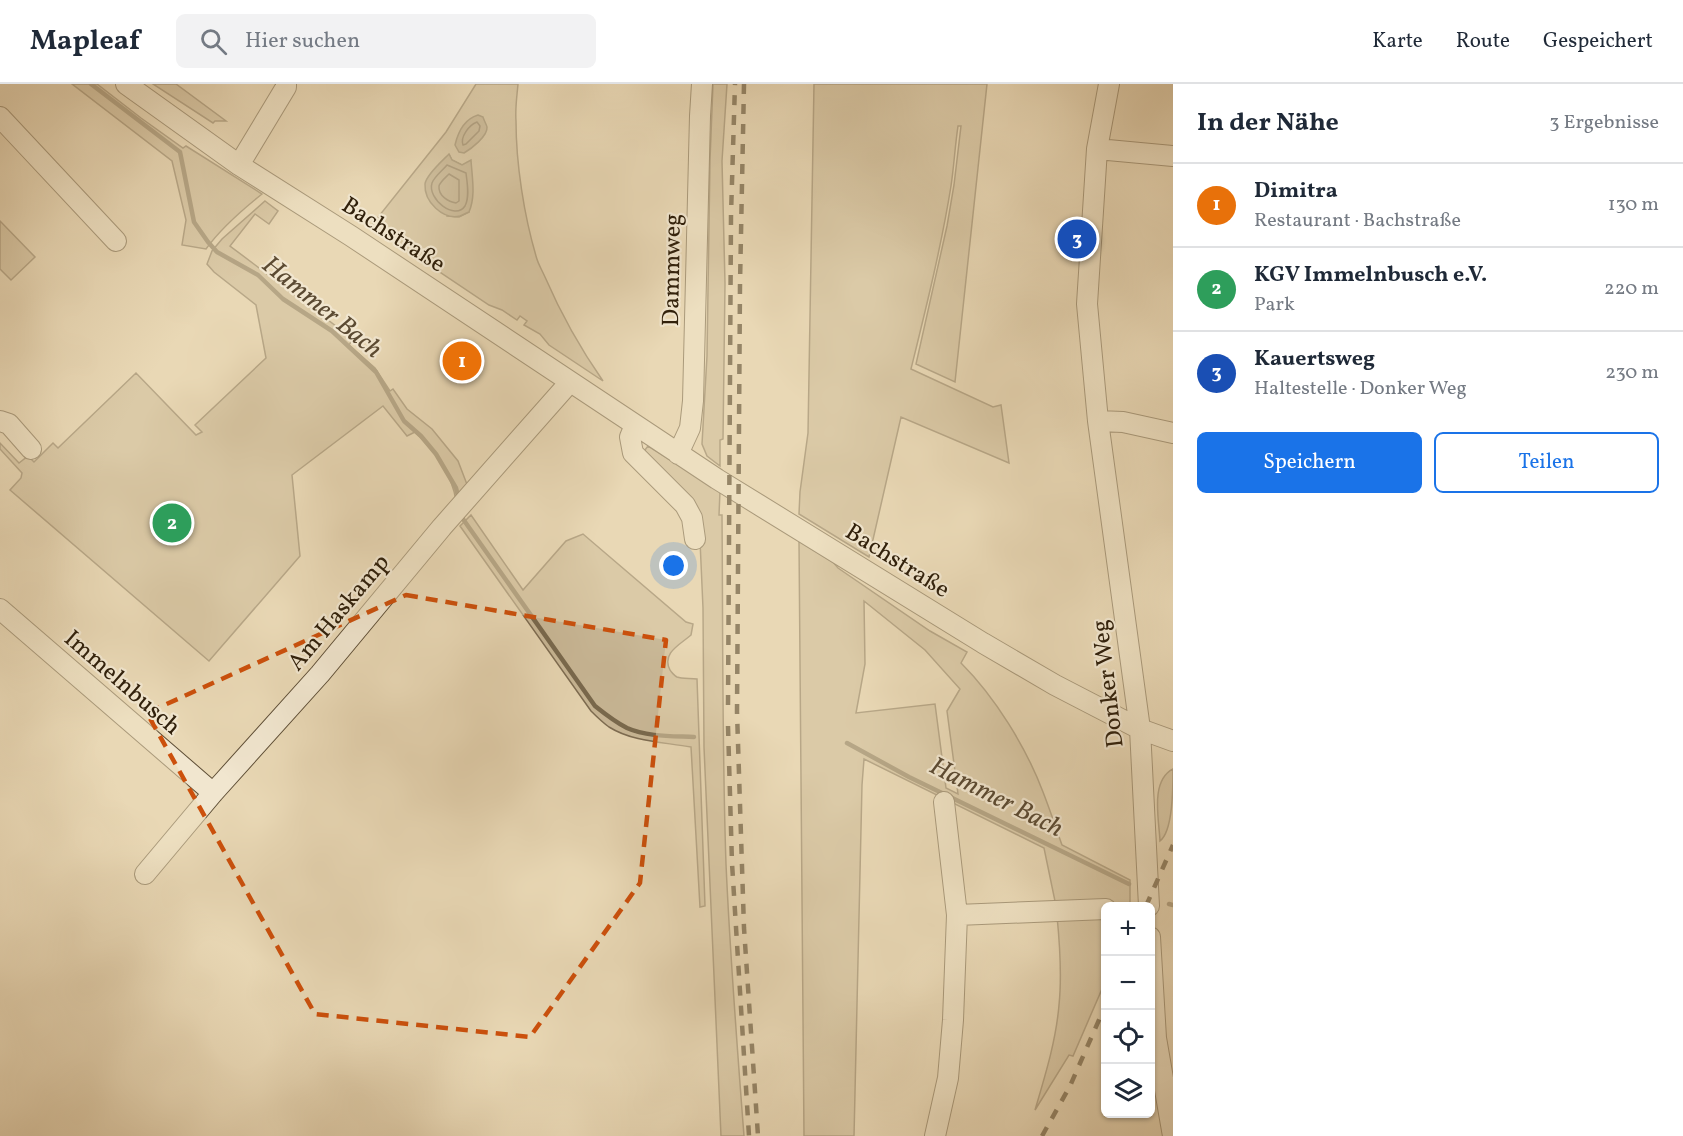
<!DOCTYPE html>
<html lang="de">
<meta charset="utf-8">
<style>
body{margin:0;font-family:Vollkorn,serif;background:#f2f2f3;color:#1f2937}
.controls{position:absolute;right:18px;bottom:18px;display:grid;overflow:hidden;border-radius:9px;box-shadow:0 2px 4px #0004}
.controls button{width:54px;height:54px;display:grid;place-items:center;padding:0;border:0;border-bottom:2px solid #e0e1e3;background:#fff;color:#1f2937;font:30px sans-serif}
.you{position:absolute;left:674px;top:482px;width:21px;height:21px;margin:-15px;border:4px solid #fff;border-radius:50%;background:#1a73e8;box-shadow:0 0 0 9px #1a73e833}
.badge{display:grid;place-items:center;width:39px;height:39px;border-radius:50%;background:#1a73e8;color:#fff;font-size:20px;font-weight:700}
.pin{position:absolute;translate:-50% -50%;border:3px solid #fff;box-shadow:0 2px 6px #0006}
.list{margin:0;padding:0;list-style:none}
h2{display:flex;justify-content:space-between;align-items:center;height:78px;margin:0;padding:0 24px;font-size:26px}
h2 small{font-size:20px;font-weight:400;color:#747a83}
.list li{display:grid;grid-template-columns:39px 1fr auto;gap:18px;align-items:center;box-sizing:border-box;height:84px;padding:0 24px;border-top:2px solid #e0e1e3}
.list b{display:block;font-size:22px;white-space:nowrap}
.list p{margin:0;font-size:20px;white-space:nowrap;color:#747a83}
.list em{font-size:20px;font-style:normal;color:#747a83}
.actions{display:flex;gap:12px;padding:18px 24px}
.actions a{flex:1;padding:14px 0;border:2px solid #1a73e8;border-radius:9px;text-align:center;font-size:21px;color:#1a73e8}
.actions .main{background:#1a73e8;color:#fff}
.icon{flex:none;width:33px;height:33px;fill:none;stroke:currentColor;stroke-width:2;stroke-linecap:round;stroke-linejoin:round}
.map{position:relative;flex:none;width:1173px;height:1052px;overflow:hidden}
header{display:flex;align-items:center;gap:36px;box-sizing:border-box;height:84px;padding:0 30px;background:#fff;border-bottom:2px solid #e0e1e3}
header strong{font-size:28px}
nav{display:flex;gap:33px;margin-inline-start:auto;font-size:21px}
.search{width:420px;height:54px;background:#f2f2f3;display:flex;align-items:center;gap:15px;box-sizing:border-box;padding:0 21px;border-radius:9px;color:#747a83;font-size:22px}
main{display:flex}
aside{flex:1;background:#fff}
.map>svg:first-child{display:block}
.green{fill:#cab998;stroke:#7d6c52;stroke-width:1.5;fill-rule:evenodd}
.water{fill:#aa997b;stroke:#79694e;stroke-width:1.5}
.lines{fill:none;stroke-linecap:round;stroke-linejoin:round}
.shore{stroke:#6d5c43;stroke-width:1.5}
.stream{stroke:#79694e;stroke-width:4.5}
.minor-casing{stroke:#5e4e36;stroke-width:22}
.minor{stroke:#f1e6cf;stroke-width:20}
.rail{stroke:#30200b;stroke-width:4.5;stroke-dasharray:10 10;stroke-linecap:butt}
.marked{fill:none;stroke:#cc500c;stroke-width:4.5;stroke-dasharray:12 8;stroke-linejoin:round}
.labels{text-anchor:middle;stroke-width:4.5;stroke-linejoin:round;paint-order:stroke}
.street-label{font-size:24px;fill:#30200b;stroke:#f1e6cf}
.water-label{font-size:26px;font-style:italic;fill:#5b4a32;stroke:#f1e6cf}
</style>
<header>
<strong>Mapleaf</strong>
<div class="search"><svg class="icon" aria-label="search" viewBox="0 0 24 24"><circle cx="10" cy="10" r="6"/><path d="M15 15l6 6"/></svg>Hier suchen</div>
<nav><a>Karte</a><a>Route</a><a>Gespeichert</a></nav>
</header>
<main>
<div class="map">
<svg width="1173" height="1052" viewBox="0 0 1173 1052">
<rect width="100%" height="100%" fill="#e9d8b5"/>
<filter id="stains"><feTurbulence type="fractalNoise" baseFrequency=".00333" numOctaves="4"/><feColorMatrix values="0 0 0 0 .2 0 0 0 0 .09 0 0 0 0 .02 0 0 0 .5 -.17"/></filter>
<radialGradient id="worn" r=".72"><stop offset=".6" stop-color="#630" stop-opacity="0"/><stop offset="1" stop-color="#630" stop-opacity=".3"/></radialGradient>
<!-- green -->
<path class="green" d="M72 0H97L141 34 183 64 186 62 262 110C242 126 221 144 206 165L182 161 186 136 172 77Z
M153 0H176L226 37H215L213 39Z
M476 0H518C517 12 515 24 516 37 516 80 524 131 536 172 538 180 542 186 545 193 561 230 580 264 603 297L549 261 540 250 524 241 527 237 520 232 517 236 502 226 489 221 371 142 446 48ZM449 70 452 76 462 81 469 128 459 133 447 132Z
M713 0H727L722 77 725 199 723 355 720 356V382L707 372 702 360 707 272 710 76Z
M814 0H987L955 298 916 280 947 142 954 101 961 42H958C955 62 954 82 951 102 941 164 926 224 911 285L993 323 1001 321 1009 379 901 333 869 473 799 430 800 408 808 349Z
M265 117 278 127 269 140 255 130 230 162 353 255 349 261 375 284 390 307 393 305 407 325 432 345 458 377 468 403 456 417C452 389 434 367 415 348L407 352 383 322 292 391 300 472 209 577 10 406 21 394 22 389 0 365V359L19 379 28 372 34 378 53 359 58 364 136 289 196 351 202 348 195 341 266 274 256 221 214 188 207 180 212 167 222 155Z
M0 137 35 173 11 196 0 185Z
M648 362 720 407 719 431H722C723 548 722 664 726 780 730 871 737 962 744 1052H721L704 663 703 524 699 434 646 370 645 366Z
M471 431 523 506 566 457 583 450 686 538 693 540 691 551C681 560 661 569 670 586 671 588 675 592 677 593 682 595 691 594 697 595L705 822 700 823 691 663C663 658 633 658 609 643 602 638 596 632 591 627L460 442Z
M799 457 833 478 838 484 930 547 967 568 961 579C995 613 1026 663 1043 708 1050 726 1056 744 1062 761L1130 796V820L1056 822 1044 764 864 675 862 701 854 1052H804ZM864 517 925 566 960 605 947 627 958 710 946 704 935 620 856 629 865 580Z
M1173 685C1173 704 1173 747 1160 757 1159 735 1150 697 1173 685Z
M1105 831V898L1073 972 1069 971 1035 1026C1045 992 1056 957 1059 921 1062 892 1060 862 1057 832Z"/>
<!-- water -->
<path class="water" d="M478 31 483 33C483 34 487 42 487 43 488 52 471 65 464 69L459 68 455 61C458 48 465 35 478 31Z
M449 70 452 76 462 81 471 76C472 93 476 112 469 128 466 129 463 131 460 132 443 136 424 118 425 100 426 91 442 77 449 70Z"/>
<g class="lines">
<!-- shore -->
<path class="shore" d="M477 38 480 42 479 47 466 60 463 61C460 53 469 41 477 38Z
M447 81 466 89C467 98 470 113 465 122 455 137 427 115 432 99 434 93 443 86 447 81Z
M449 90 459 96V117L456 119C449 118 438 112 439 102 440 98 446 93 449 90Z"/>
<!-- stream -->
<path class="stream" d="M91 0 180 68 194 138 208 158 217 168 258 191 283 215 332 247 376 288 404 337 421 352 436 370 456 404 459 416
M462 430 463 435 595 622C605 630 615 638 627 644 647 653 673 652 694 653
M847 659 909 693 1129 800
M1169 820 1173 821"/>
<defs>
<path id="minor" d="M126 0 239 81 351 152 717 395 983 559 1055 601 1140 645 1173 657
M1109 0 1097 65 1087 220 1098 337 1140 645 1149 822
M0 33 116 157
M1097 65 1173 72
M239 81 286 3V0
M0 337 9 340 31 365
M1098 337 1123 338 1173 349
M635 341 630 353 633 369 685 421 692 434 695 455
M678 370 690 344 693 317 700 32 702 0
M0 525 213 709
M944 718 957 831
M145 790 213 709 320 590 442 443 570 298
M1150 853 1156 954 1173 1052
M935 1052 948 994 953 936 957 831 1106 825"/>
</defs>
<!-- minor casing -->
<use href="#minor" class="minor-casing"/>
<!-- minor -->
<use href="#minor" class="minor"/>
<!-- rail -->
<path class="rail" d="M744 0 740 200 737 628 744 844 758 1052
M728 621 731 131 735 0
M728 642 732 779 749 1052
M1146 822 1173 761
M1042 1052 1070 1002 1106 920"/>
</g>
<!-- marked area -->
<path d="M0 0H1173V1052H0ZM406 511 666 556 640 799 530 953 315 930 147 629Z" fill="#e9d8b5" fill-opacity=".55" fill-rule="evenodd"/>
<path class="marked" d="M406 511 666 556 640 799 530 953 315 930 147 629Z"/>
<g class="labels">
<!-- street labels -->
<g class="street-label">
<text transform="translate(394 150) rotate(33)" y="8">Bachstraße</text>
<text transform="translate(671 186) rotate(-89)" y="8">Dammweg</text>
<text transform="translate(898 476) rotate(32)" y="8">Bachstraße</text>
<text transform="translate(338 528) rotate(-50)" y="8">Am Haskamp</text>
<text transform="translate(123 598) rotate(41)" y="8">Immelnbusch</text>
<text transform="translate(1107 600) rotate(-97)" y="8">Donker Weg</text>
</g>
<!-- water labels -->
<g class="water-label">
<text transform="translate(323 222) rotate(39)" y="9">Hammer Bach</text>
<text transform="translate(997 712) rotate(27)" y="9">Hammer Bach</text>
</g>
</g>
<rect width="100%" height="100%" filter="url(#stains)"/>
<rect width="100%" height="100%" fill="url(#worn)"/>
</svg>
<div class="controls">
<button>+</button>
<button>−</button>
<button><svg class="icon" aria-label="locate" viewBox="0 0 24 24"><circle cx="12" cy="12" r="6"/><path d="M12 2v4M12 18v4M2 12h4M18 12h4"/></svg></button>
<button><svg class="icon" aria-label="layers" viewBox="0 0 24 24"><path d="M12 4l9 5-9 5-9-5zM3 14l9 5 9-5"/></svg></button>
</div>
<div class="you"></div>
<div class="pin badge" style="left:462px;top:277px;background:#e8710a">1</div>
<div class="pin badge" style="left:172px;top:439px;background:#2e9e5b">2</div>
<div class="pin badge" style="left:1077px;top:155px;background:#1a4fb4">3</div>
</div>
<aside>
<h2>In der Nähe<small>3 Ergebnisse</small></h2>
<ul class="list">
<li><span class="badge" style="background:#e8710a">1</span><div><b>Dimitra</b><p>Restaurant · Bachstraße</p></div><em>130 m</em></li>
<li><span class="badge" style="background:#2e9e5b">2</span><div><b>KGV Immelnbusch e.V.</b><p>Park</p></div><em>220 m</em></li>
<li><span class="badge" style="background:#1a4fb4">3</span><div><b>Kauertsweg</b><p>Haltestelle · Donker Weg</p></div><em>230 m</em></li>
</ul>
<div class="actions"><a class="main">Speichern</a><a>Teilen</a></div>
</aside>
</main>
